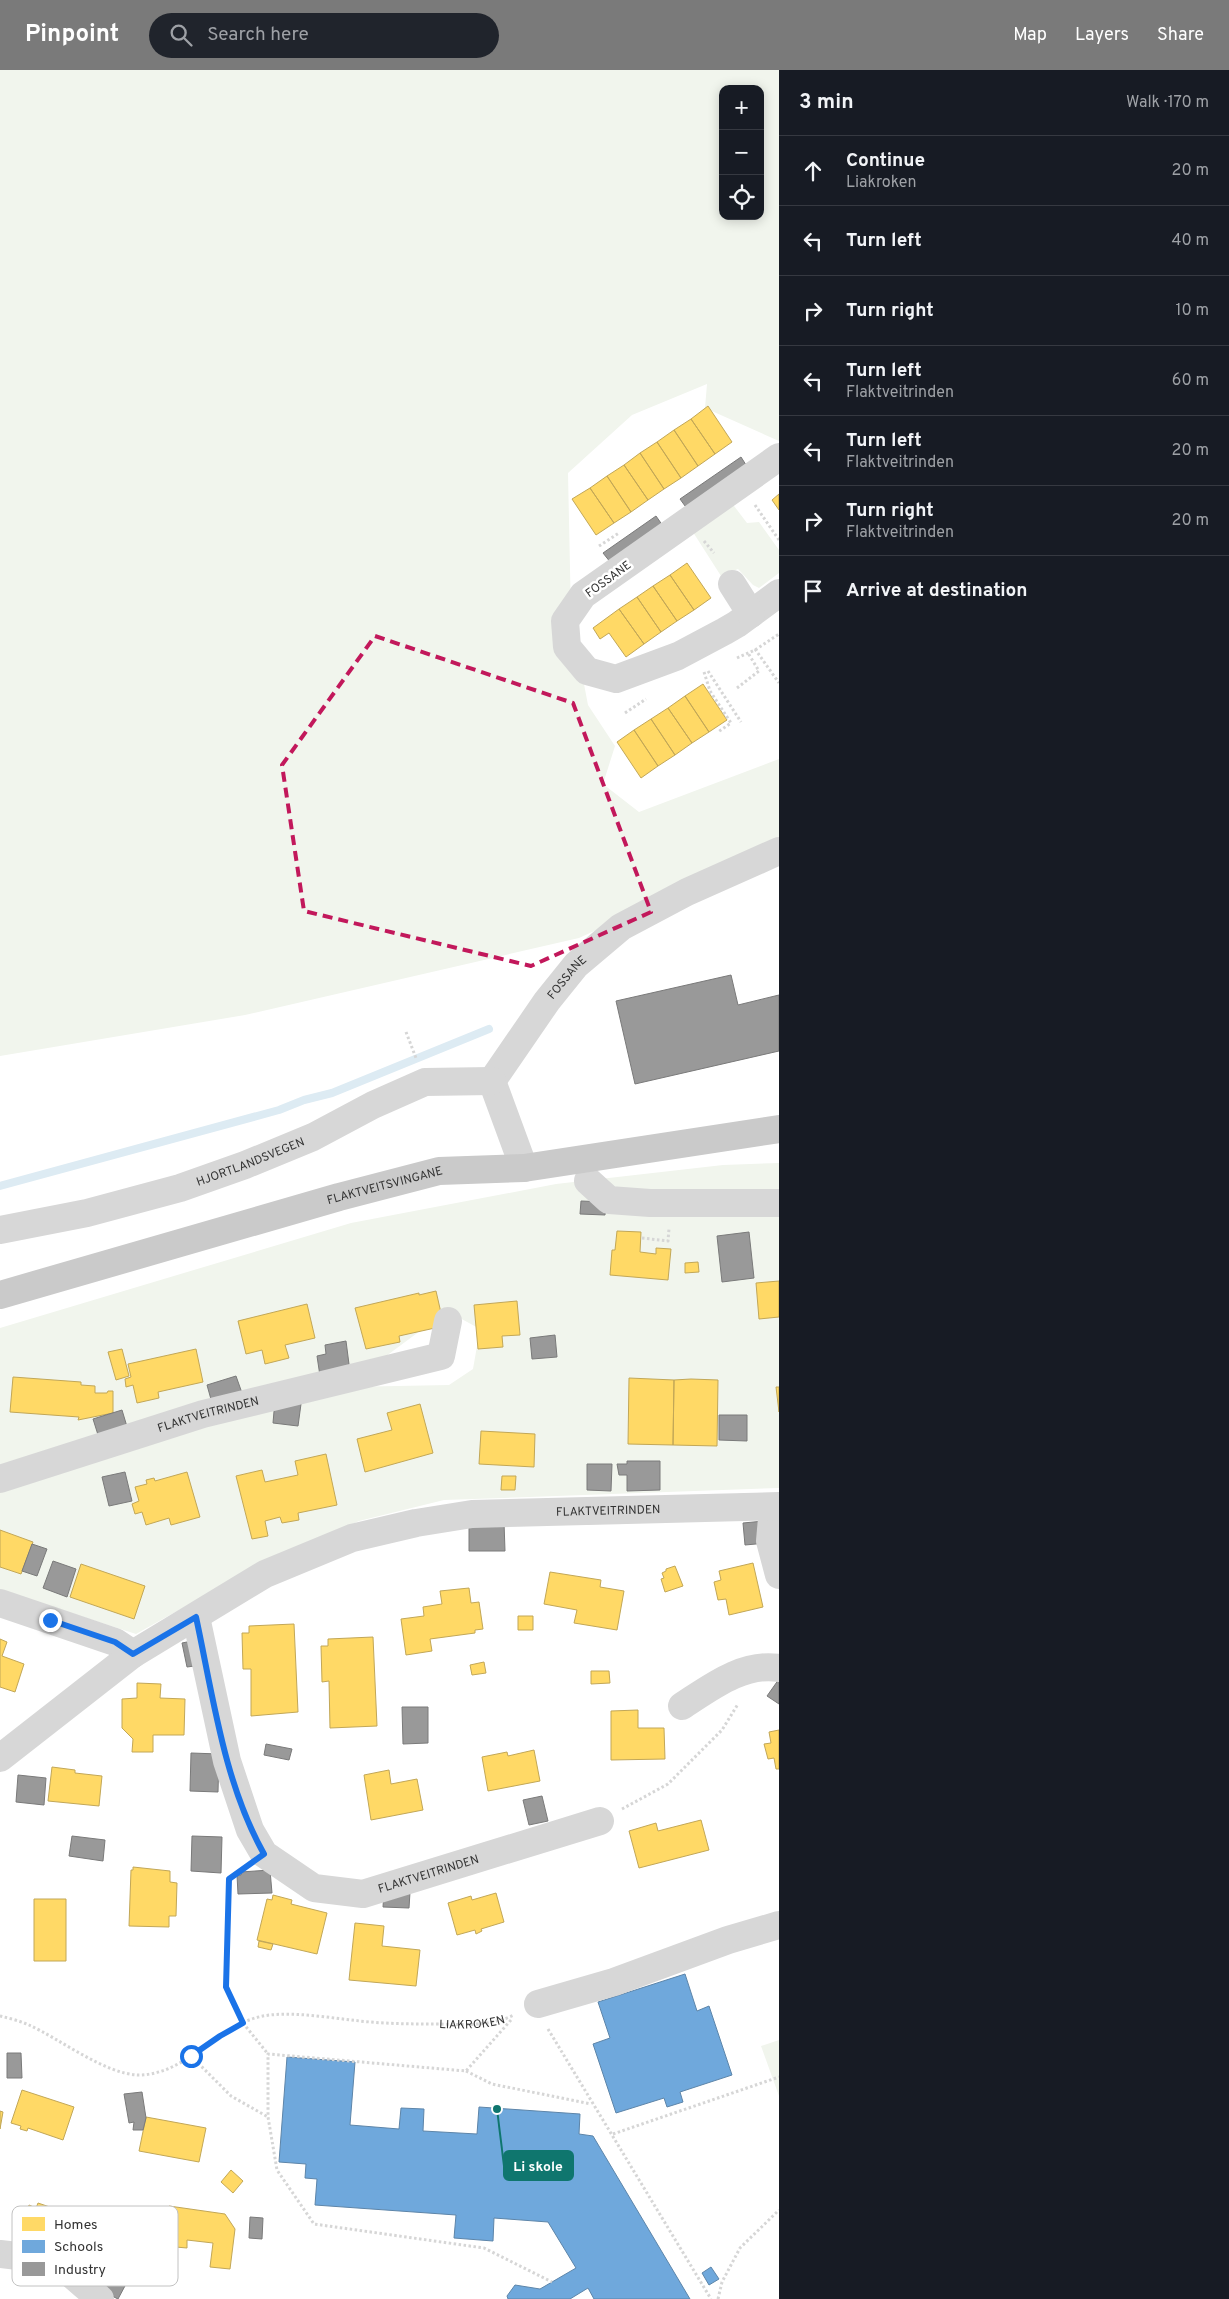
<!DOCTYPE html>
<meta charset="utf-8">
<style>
body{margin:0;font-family:Overpass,sans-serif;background:#20242c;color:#f1f3f6}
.controls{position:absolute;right:15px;top:15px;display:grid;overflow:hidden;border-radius:10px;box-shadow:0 2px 12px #0003}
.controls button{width:45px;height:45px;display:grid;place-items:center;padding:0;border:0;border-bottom:1px solid #363941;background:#171b24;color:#f1f3f6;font:25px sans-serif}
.stop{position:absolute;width:15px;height:15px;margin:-11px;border:4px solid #1a73e8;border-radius:50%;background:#fff}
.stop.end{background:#1a73e8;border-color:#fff;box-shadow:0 1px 5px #0008}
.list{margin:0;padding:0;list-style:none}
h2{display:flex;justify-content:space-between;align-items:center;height:65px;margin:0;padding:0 20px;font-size:21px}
h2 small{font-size:16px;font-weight:400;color:#9ea1a6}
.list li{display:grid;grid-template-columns:32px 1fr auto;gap:15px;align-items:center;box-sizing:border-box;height:70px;padding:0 20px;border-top:1px solid #363941}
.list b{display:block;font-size:19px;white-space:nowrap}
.list p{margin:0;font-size:16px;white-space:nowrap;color:#9ea1a6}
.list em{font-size:16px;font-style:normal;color:#9ea1a6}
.icon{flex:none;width:28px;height:28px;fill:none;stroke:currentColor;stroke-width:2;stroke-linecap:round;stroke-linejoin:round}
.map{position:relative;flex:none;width:779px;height:2229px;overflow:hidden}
header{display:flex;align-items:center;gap:30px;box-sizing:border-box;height:70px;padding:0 25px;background:#7a7a7a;color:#fff}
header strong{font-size:24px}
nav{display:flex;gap:28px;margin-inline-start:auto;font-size:18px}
.search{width:350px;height:45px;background:#20242c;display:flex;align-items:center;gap:12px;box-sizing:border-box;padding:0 18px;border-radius:28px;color:#9ea1a6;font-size:19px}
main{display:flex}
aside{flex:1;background:#171b24}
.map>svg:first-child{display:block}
.green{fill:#f1f5ed;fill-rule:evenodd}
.homes{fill:#ffd966;stroke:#c2a757}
.schools{fill:#6fa8dc;stroke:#5d85a9}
.industry{fill:#999;stroke:#7a7a7a}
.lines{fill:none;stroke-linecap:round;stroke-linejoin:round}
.stream{stroke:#ddebf3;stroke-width:8}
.path{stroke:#d6d6d6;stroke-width:3;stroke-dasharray:2.5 2.5;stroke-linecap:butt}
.minor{stroke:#d7d7d7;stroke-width:28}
.major{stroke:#cacaca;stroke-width:28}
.route{stroke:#1a73e8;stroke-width:6}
.marked{fill:none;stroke:#c2185b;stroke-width:4;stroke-dasharray:10 6;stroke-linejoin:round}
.labels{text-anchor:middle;stroke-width:5;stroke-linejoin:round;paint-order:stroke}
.street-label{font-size:12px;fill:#333;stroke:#fff}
.key{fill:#fff;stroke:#c2c2c2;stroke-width:1}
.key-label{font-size:14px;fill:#333}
.leader{fill:none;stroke:#0f766e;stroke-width:2}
.callout-dot{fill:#0f766e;stroke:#fff;stroke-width:2}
.callout{fill:#0f766e;stroke:#0f766e;stroke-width:2}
.callout-label{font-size:14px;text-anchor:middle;font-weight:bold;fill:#fff}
</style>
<header>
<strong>Pinpoint</strong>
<div class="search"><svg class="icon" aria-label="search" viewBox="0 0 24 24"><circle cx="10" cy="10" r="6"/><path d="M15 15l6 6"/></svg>Search here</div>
<nav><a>Map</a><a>Layers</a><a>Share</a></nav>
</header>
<main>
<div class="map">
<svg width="779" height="2229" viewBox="0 0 779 2229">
<rect width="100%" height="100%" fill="#fff"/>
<!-- green -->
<path class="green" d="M0 0H779V371L705 338 707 314 632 345 568 403 571 546 588 635 615 676 603 714 639 742 779 689V790L714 806 579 868 245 945 0 986ZM723 19H760V146H723Z
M731 432 747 453 759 452 779 480V503L759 518 753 515 738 499 721 506 691 459Z
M779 1093V1418L444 1430 359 1451 261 1494 136 1564 0 1520V1416L345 1317 449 1315 473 1299 480 1259 447 1241 374 1295 0 1398V1258L351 1153 556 1114 723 1095Z
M779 1970V2026L761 1976Z"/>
<!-- homes -->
<path class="homes" d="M708 336 732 372 715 384 691 349Z
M691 349 715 384 698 396 674 360Z
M674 360 698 396 681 408 657 372Z
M657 372 681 408 664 419 640 383Z
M640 383 664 419 648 430 624 395Z
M624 395 648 430 631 442 607 406Z
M607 406 631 442 614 453 590 418Z
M590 418 614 453 596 465 572 429Z
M779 424V440L772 430Z
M687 493 711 528 694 540 670 505Z
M670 505 694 540 677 551 653 516Z
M653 516 677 551 661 562 637 527Z
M637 527 661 562 644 574 619 539Z
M619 539 644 574 626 587 609 563 600 569 593 558Z
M703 614 727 650 709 662 685 626Z
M685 626 709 662 692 673 668 638Z
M668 638 692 673 675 685 651 649Z
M651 649 675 685 658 696 634 660Z
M634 660 658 696 641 708 617 672Z
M617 1161 641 1162 640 1182 656 1184V1178L671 1179 668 1210 610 1205 612 1180H615Z
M698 1192 699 1202 685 1203V1193Z
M779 1211V1247L759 1249 756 1213Z
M436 1221 444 1256 399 1266 400 1272 366 1279 355 1238 419 1223V1225Z
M517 1231 520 1265 502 1266 503 1277 478 1279 474 1235Z
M307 1234 315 1268 285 1275 289 1288 265 1294 262 1280 246 1284 238 1251Z
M122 1279 129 1306 116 1310 108 1282Z
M196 1279 203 1312 158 1322 159 1328 137 1333 133 1315 126 1317 125 1309 131 1307 128 1294Z
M13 1307 81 1312V1315L95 1316V1323H107L108 1321H113V1343L78 1350 79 1347 10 1342Z
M629 1308 674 1310 673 1375 628 1374Z
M691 1309 718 1310 717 1376 673 1375 674 1310Z
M776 1317H779V1342Z
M420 1334 433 1383 365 1402 357 1369 392 1360 387 1343Z
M481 1361 535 1364 534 1397 479 1394Z
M326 1384 337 1435 298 1443 299 1450 282 1453 280 1447 265 1451 268 1466 252 1469 236 1406 262 1400 265 1412 298 1405 295 1391Z
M187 1402 200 1447 171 1455 169 1448 146 1455 142 1442 135 1444 132 1434 139 1431 135 1417 147 1414 146 1410 154 1408 155 1411Z
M502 1406H516L515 1420H501Z
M0 1460 33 1472 21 1504 0 1497Z
M753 1493 763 1537 729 1545 726 1529 718 1530 714 1512 721 1510 719 1501Z
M81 1494 145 1516 134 1549 70 1527Z
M675 1496 683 1516 665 1522 661 1509 664 1508 662 1503 666 1501V1499Z
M550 1502 601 1510 600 1517 624 1521 617 1560 574 1553 577 1540 544 1534Z
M469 1518 471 1533 479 1532 483 1559 475 1560V1563L430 1569 432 1581 406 1585 401 1549 424 1546 423 1537 442 1534 440 1521Z
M518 1546H533V1560H518Z
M294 1554 298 1642 251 1646V1599H243L242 1563H249V1556Z
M373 1567 377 1656 330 1658 329 1611 322 1612 321 1576H328V1569Z
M0 1569 7 1572 2 1586 24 1594 15 1622 0 1617Z
M484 1592 486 1603 472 1605 470 1595Z
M591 1601H609L610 1613 591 1614Z
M137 1613 161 1614 160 1628 185 1629 184 1665H153V1682H132L133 1669 122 1658V1629L137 1628Z
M638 1640V1658H664L665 1689 611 1690V1641Z
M779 1660V1699H776L774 1688 768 1689 764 1674 771 1673 769 1662Z
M534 1680 540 1711 488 1721 482 1687 507 1682 508 1686Z
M52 1697 75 1700V1703L102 1706 99 1736 48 1731Z
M389 1700 391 1714 417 1709 423 1740 371 1750 364 1705Z
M701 1750 709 1780 639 1798 629 1761 656 1753 658 1761Z
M133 1797 170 1801V1812L177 1813 176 1846H169V1857L129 1856 131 1800H133Z
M496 1823 504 1852 481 1859 482 1861 476 1864 475 1860 457 1865 448 1833 471 1826 472 1830Z
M273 1825 292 1830 291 1834 327 1843 317 1884 257 1870 267 1829 272 1830Z
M34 1829H66V1891H34Z
M355 1853 384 1856 382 1876 420 1880 416 1916 349 1910Z
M259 1871 273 1874 271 1880 258 1877Z
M22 2020 74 2037 63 2070 28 2058 27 2061 20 2059 21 2056 11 2053Z
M0 2041 3 2042 0 2059Z
M146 2047 206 2058 199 2092 139 2081Z
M231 2100 243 2111 233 2123 221 2112Z
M38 2133 117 2160 108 2186 28 2159 30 2154 23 2151 29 2135 36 2138Z
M169 2136 225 2144 235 2159 230 2199 210 2197 213 2173 187 2170V2178L164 2176Z"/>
<!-- schools -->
<path class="schools" d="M685 1904 697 1941 709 1936 732 2005 680 2022 683 2032 667 2037 664 2028 616 2043 593 1974 610 1968 598 1932Z
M287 1987 355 1992 350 2055 399 2059 401 2038 424 2039 423 2061 477 2064 479 2037 580 2044 579 2064 593 2066 690 2229H594L588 2218 570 2229H508L507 2226 515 2215 540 2219 576 2198 548 2152 494 2148 493 2171 454 2168 456 2145 315 2135 317 2109 305 2108 306 2094 279 2092Z
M711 2197 719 2209 709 2215 702 2203Z"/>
<!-- industry -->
<path class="industry" d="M741 387 748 398 688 440 680 429Z
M656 446 663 456 611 493 603 483Z
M731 905 738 935 779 925V981L635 1014 616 931Z
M581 1131 606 1132 605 1145 580 1144Z
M749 1162 754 1208 722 1212 717 1166Z
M555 1265 557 1287 532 1289 530 1268Z
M346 1271 350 1302 320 1306 317 1286 326 1284 325 1275Z
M236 1306 242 1323 212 1333 207 1315Z
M275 1330 301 1334 298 1356 273 1353Z
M122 1340 128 1360 99 1368 93 1349Z
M719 1345H747V1371L719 1370Z
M627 1391H660V1420L627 1421V1405H619L617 1394H627Z
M587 1394H612L611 1421 587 1420Z
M125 1402 132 1431 109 1436 102 1407Z
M764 1451 767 1473 745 1475 743 1453Z
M504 1452 505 1481H469V1453Z
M32 1474 47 1479 37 1506 22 1501Z
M53 1491 76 1499 67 1527 43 1518Z
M197 1570 202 1595 187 1597 182 1573Z
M779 1609V1634L767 1626Z
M402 1637H428V1673L403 1674Z
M266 1674 292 1679 289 1690 264 1685Z
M191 1683 219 1684 218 1722 190 1721Z
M18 1705 46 1708 44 1735 16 1732Z
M542 1726 548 1751 529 1755 523 1730Z
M72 1766 105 1770 103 1791 69 1786Z
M192 1766 222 1767 221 1803 191 1801Z
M270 1800 272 1823 238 1824 237 1805H241V1802Z
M384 1821 410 1822 409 1838 383 1837Z
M7 1983H21L22 2008H7Z
M142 2022 146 2048 143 2060H133L134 2052 129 2053 124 2024Z
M250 2147 263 2148 262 2169 249 2168Z
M101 2202 126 2214 118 2229 94 2217Z"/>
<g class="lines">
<!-- stream -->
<path class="stream" d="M0 1116 279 1040 304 1030 332 1023 489 959"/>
<!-- path -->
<g class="path">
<path d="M755 435 779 470"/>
<path d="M704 471 714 483"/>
<path d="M599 476 619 463"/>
<path d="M755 579 779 613"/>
<path d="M737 588 755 580 779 564"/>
<path d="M708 601 741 652"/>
<path d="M704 602 710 621 731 653 718 662"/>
<path d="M737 618 759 601 748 583"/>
<path d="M625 643 646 629"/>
<path d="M406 962 416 988"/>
<path d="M642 1168 668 1171 669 1159"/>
<path d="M622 1739 668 1714 722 1660 738 1634"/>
<path d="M243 1799 229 1809 226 1917 243 1953 268 1984"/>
<path id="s1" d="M0 1946C9 1948 20 1951 29 1955 60 1969 105 2004 138 2005 190 2005 219 1950 270 1945 299 1942 331 1948 360 1951 387 1954 413 1954 440 1954 464 1955 491 1956 514 1945"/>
<path d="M511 1950 466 2001 268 1984V2047L277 2100 314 2154 484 2178 552 2212"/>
<path d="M548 1959 711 2229"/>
<path d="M191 1986 231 2026 268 2047"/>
<path d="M466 2001 492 2014 591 2034"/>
<path d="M613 2064 779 2007"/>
<path d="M718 2229 722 2212 740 2178 779 2140"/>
</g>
<!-- minor -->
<g class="minor">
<path d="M779 387 583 525 565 551 567 577 587 601 616 609 678 586 725 561 737 554 779 523"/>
<path d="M732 514 751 544"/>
<path id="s2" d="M492 1011 547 931 576 895 621 857 687 822 779 781"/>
<path d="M492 1011 524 1098"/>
<path d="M588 1111 609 1130 650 1133H779"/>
<path id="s3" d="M0 1160 87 1143 180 1118 245 1095 313 1067 373 1035 425 1012 492 1011"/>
<path id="s4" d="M0 1409 203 1344 441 1286 448 1251"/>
<path d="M773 1437 770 1471 779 1505"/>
<path d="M0 1533 115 1572 133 1584"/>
<path id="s5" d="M196 1547 227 1691 250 1760 264 1784 314 1818 363 1824 600 1751"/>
<path d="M682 1636C710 1618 743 1592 779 1598"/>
<path id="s6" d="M0 1688 133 1584 265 1504 352 1468 416 1453 472 1444 779 1436"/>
<path d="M538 1934 614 1912 728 1870 779 1855"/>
<path d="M0 2184 43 2189 63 2197 100 2229"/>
</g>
<!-- major -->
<path class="major" id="s7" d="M0 1225 339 1127 439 1101 524 1098 779 1059"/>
</g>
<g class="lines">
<!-- route -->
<path class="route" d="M50 1550 115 1572 133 1584 196 1547C213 1626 224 1713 264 1784L229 1809 226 1917 243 1953 220 1966 191 1986"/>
</g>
<!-- marked area -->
<path class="marked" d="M375 566 573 633 651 842 531 896 304 841 282 695Z"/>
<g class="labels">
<!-- street labels -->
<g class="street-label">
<text transform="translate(608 509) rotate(-36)" y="4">FOSSANE</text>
<text dy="4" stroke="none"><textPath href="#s2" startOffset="128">FOSSANE</textPath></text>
<text dy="4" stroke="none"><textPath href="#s3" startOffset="260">HJORTLANDSVEGEN</textPath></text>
<text dy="4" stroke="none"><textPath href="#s7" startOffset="400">FLAKTVEITSVINGANE</textPath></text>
<text dy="4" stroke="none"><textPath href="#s4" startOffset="218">FLAKTVEITRINDEN</textPath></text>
<text dy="4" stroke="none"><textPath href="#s6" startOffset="676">FLAKTVEITRINDEN</textPath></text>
<text dy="4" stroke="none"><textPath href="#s5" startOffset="426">FLAKTVEITRINDEN</textPath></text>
<text dy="4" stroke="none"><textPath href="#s1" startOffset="501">LIAKROKEN</textPath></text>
</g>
</g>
<!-- legend -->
<rect x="12" y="2136" width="166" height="80" rx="8" class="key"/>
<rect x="22" y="2147" width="23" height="14" fill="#ffd966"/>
<rect x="22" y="2170" width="23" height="13" fill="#6fa8dc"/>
<rect x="22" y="2192" width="23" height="14" fill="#999"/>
<g class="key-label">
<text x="54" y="2159">Homes</text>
<text x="54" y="2181">Schools</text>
<text x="54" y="2204">Industry</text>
</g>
<!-- callouts -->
<path class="leader" d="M497 2039L504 2096"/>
<circle class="callout-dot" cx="497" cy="2039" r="5"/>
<rect class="callout" x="504" y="2081" width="69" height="29" rx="5"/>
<g class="callout-label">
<text x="538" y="2101">Li skole</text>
</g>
</svg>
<div class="controls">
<button>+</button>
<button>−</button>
<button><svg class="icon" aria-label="locate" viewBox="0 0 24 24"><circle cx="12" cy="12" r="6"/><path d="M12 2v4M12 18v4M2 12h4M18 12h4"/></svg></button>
</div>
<div class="stop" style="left:191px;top:1986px"></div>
<div class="stop end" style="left:50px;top:1550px"></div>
</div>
<aside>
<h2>3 min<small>Walk · 170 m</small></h2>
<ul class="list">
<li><svg class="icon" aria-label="ahead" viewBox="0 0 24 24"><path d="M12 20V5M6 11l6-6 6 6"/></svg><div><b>Continue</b><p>Liakroken</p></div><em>20 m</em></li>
<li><svg class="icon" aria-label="left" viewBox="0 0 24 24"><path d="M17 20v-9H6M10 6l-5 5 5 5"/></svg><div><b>Turn left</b></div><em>40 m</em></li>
<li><svg class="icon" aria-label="right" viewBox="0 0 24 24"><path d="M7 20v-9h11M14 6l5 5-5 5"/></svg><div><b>Turn right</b></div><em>10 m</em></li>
<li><svg class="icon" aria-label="left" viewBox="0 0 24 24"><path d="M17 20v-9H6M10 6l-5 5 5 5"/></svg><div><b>Turn left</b><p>Flaktveitrinden</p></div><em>60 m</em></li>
<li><svg class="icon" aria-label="left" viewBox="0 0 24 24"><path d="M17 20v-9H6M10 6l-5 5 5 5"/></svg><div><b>Turn left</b><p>Flaktveitrinden</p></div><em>20 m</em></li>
<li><svg class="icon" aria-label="right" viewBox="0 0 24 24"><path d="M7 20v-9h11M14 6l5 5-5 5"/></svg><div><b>Turn right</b><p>Flaktveitrinden</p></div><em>20 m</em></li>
<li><svg class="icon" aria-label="arrive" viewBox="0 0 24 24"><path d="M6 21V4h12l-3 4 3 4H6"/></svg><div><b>Arrive at destination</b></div></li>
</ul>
</aside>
</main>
